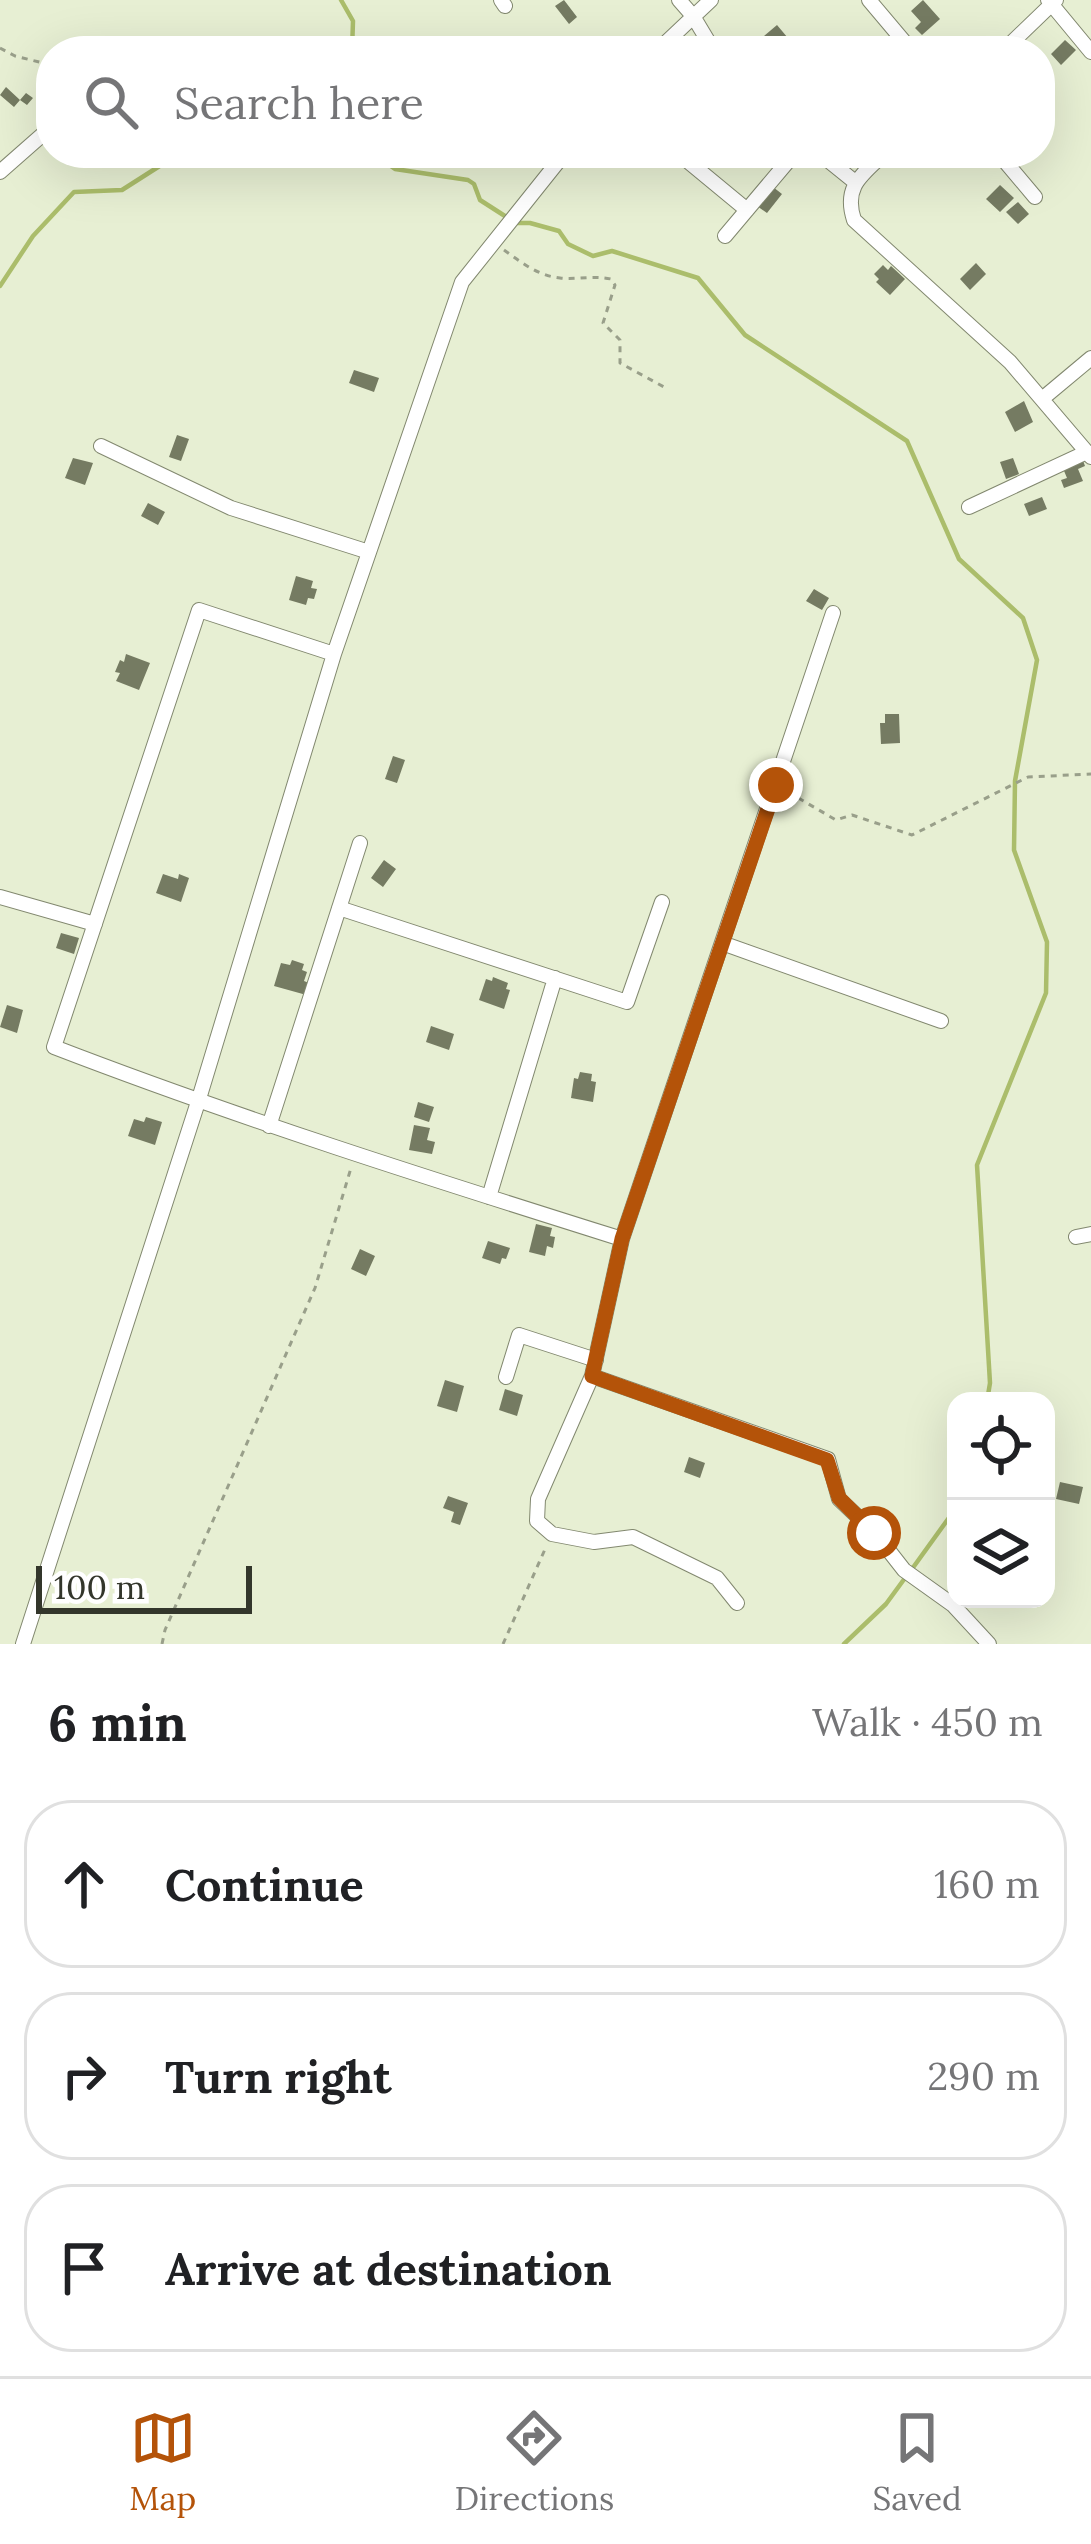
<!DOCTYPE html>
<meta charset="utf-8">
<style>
body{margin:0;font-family:Lora,serif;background:#f6f6f6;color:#202124}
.controls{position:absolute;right:36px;bottom:36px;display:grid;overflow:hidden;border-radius:24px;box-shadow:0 12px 48px #0002}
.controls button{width:108px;height:108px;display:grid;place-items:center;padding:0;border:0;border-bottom:3px solid #e0e0e0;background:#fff;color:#202124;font:60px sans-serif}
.scale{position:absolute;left:36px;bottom:30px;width:216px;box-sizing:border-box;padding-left:12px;border:6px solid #33362b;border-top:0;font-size:33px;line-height:42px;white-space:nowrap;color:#33362b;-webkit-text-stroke:9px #fff;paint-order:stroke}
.stop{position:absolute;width:36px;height:36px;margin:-27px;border:9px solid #b45309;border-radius:50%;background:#fff}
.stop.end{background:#b45309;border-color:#fff;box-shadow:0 3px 12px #0008}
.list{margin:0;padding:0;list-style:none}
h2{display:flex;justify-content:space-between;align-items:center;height:156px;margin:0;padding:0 48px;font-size:51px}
h2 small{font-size:39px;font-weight:400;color:#757577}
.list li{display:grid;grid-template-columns:78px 1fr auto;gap:36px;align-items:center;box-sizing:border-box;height:168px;margin:0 24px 24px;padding:0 24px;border:3px solid #e0e0e0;border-radius:48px}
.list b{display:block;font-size:45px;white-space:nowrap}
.list em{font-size:39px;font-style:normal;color:#757577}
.icon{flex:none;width:66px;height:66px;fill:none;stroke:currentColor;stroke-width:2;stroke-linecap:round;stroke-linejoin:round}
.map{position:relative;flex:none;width:1091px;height:1644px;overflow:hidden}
.search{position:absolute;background:#fff;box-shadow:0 12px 48px #0002;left:36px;right:36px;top:36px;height:132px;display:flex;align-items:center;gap:30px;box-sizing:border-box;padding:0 42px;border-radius:48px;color:#757577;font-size:45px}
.sheet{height:732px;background:#fff}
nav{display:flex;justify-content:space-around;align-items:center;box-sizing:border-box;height:168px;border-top:3px solid #e0e0e0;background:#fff;font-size:33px;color:#757577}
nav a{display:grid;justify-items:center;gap:6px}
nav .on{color:#b45309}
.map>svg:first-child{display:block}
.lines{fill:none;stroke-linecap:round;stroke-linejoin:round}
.stream{stroke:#abbd6b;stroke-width:4.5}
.building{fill:#757b62}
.minor-casing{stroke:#82886f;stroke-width:16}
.path{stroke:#999f8a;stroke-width:3;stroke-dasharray:6 6;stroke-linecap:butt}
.minor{stroke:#fff;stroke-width:14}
.route{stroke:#b45309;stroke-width:15}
</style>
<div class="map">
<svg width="1091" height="1644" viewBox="0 0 1091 1644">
<rect width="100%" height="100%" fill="#e7efd3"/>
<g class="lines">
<!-- stream -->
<path class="stream" d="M341 0 353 21 352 51
M372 153 395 169 468 180 474 184 480 200 508 218 517 223H530L559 231 568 244 593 256 612 251 698 278 745 335 907 441 959 559 1023 618 1037 660 1015 781 1014 850 1047 942 1046 993 977 1165 990 1383 987 1401
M0 286 33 236 74 192 122 190 180 153
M912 1569 956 1508
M844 1644 886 1604 905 1578"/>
</g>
<!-- building -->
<path class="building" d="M564 0 577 17 569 24 555 6Z
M923 0 940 19 922 35 915 28 921 22 911 11Z
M777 25 793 44 785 51H771L766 45 770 42 764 36Z
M1065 40 1076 50 1061 65 1051 54Z
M6 87 20 100 26 93 33 98 27 105 20 100 14 107 0 95Z
M1000 185 1014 198 1000 212 986 199Z
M773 187 782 194 767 213 757 206Z
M1018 202 1029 214 1018 224 1006 212Z
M976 263 986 274 970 290 960 279Z
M883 265 888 270 891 266 905 279 890 295 876 282 879 279 874 274Z
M354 370 379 378 374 392 349 383Z
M1024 401 1033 422 1015 432 1005 412Z
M177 435 189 439 181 461 169 457Z
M73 458 93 463 85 485 65 478Z
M1013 458 1019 474 1006 479 1000 462Z
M1082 458 1085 466 1078 469 1083 481 1064 488 1061 480 1067 478 1062 466Z
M1042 497 1047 509 1029 516 1024 504Z
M148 503 165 512 158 525 141 516Z
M296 576 313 581 311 588 317 589 314 599 308 598 306 605 289 600Z
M814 589 829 598 822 610 806 601Z
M126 654 150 663 139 690 116 681 120 673 115 672 120 660 124 662Z
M885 714H899L900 743 881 744 880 723H885Z
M393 756 405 760 397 783 385 779Z
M384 860 396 869 383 887 371 878Z
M163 874 178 879 179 874 189 878 181 902 156 893Z
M61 933 79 938 74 954 56 948Z
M292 960 304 964 302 970 307 972 304 981 314 985 310 996 274 986 281 963 290 965Z
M493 977 508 983 506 989 510 990 504 1009 479 1000 486 979 492 981Z
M7 1005 23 1010 17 1033 0 1027Z
M431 1026 454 1034 449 1050 426 1042Z
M580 1072 592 1074 591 1081 596 1082 593 1102 571 1098 574 1078 578 1079Z
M418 1102 434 1107 429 1122 414 1117Z
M146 1117 162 1122 155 1145 128 1136 134 1119 144 1122Z
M414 1125 430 1128 427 1140 435 1142 432 1154 409 1150Z
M536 1224 552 1228 550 1236 555 1237 553 1248 547 1246 545 1256 529 1252Z
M488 1241 510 1248 506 1259 502 1258 500 1264 482 1258Z
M360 1249 375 1256 366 1276 351 1269Z
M445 1380 464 1386 457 1412 437 1406Z
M505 1389 523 1395 517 1416 499 1410Z
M689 1457 705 1463 700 1478 684 1472Z
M1060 1482 1083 1487 1079 1504 1056 1499Z
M448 1496 468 1503 460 1525 451 1522 454 1512 443 1508Z"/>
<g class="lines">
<defs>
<path id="minor" d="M501 0 505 6
M679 0 693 16 714 51
M869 0 912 51
M1048 0 1091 52
M657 51 711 0
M1003 51 1056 0
M678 153 747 210
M813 153 829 161 855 182
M885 153C862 175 843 186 854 220L1010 362 1091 457
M998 153 1035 197
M0 172 50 128
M725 236 795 153
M1042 399 1091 358
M101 446 231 508 369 552
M969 507 1087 452
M334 654 199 610 54 1047C241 1119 431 1179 622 1239
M0 897 95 924
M339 908 627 1002 662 902
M722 943 941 1021
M269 1126 360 843
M489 1197 555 978
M1076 1237 1091 1234
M592 1376 828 1459 839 1499 875 1533 904 1570 953 1605 989 1644
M506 1377 519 1335 596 1360
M737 1603 717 1578 633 1537 594 1542 552 1534 537 1521 538 1499 592 1376 622 1239 833 613
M23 1644 198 1102 334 654 462 282 565 153"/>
</defs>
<!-- minor casing -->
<use href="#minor" class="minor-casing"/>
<!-- path -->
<path class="path" d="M0 48 15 56 51 65
M504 250C521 262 538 276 560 278 577 280 593 275 611 279L615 285 603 323 620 340V363L664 387
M788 792 836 820 852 815 912 835 1028 777 1091 774
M162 1644 165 1630 315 1288 351 1168
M503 1644 546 1547"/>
<!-- minor -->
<use href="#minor" class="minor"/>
</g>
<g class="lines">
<!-- route -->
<path class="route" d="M776 785 622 1239 592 1376 827 1460 839 1498 874 1533"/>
</g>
</svg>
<div class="controls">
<button><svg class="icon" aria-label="locate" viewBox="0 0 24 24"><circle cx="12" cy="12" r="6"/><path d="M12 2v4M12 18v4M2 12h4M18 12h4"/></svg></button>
<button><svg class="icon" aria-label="layers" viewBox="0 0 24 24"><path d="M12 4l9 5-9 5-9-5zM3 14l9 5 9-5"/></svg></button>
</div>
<div class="scale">100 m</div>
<div class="stop" style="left:874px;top:1533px"></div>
<div class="stop end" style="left:776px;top:785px"></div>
<div class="search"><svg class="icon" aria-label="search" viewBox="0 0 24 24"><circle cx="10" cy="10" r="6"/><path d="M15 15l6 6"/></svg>Search here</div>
</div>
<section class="sheet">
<h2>6 min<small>Walk · 450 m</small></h2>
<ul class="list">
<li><svg class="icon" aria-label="ahead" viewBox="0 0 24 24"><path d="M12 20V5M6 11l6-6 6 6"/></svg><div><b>Continue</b></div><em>160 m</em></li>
<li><svg class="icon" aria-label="right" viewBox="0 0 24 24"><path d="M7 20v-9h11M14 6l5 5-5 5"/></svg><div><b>Turn right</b></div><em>290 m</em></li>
<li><svg class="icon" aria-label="arrive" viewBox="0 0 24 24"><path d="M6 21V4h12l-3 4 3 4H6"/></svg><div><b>Arrive at destination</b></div></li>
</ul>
</section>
<nav>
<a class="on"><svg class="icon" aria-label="map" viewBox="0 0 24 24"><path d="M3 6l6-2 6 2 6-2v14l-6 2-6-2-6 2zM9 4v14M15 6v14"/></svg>Map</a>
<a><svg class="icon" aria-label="directions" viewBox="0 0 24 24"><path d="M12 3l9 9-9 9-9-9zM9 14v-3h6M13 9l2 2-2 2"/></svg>Directions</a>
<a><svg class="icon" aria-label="saved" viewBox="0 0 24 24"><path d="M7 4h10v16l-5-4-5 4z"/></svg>Saved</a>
</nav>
